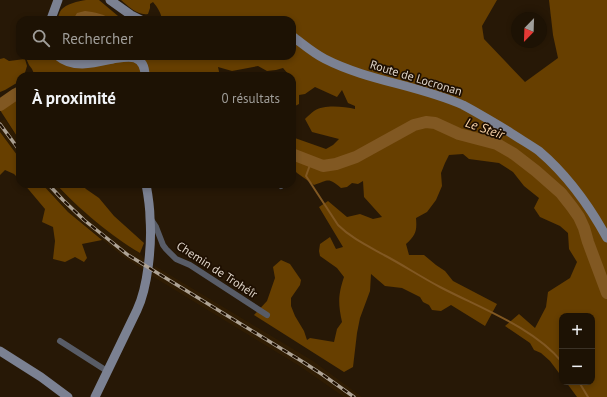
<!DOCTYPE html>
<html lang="fr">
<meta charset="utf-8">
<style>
body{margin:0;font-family:"PT Sans",sans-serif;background:#251b0e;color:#f1f3f6}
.controls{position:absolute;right:12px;bottom:12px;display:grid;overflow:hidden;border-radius:8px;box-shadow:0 2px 6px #0003}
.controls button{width:36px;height:36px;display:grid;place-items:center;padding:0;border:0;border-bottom:1px solid #3b3226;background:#1d1204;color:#f1f3f6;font:20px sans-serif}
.compass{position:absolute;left:511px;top:12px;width:36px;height:36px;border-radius:50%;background:#1d1204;box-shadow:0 2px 6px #0003;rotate:203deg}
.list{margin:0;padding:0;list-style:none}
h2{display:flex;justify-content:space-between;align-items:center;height:52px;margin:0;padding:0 16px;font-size:17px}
h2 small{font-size:13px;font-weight:400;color:#a09e9a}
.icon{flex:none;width:22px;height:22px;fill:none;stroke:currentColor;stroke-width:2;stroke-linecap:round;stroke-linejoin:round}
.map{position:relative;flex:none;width:607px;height:397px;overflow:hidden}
.search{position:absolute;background:#1d1204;box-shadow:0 2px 6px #0003;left:16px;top:16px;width:280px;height:44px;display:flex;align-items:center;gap:10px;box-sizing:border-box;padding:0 14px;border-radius:12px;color:#a09e9a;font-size:15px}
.panel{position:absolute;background:#1d1204;box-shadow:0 2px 6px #0003;left:16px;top:72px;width:280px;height:116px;border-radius:12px}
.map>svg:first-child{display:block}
.built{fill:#2f1c03}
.forest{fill:#673f00}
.water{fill:#815822}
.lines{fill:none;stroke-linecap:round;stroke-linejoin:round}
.stream{stroke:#815822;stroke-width:2}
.river{stroke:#815822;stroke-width:12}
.street{stroke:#585c67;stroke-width:6}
.secondary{stroke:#7b8192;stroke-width:9}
.rail-casing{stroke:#aea395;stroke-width:3.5}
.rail{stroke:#1e0f01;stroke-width:2;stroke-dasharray:6;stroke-linecap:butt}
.labels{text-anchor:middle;stroke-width:3.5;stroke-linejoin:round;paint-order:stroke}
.street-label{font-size:12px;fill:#ddd3c7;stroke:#1e0f01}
.water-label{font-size:13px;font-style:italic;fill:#fdd7ac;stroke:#1e0f01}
</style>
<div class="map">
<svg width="607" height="397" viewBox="0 0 607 397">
<rect width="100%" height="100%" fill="#271806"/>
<!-- built -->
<path class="built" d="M5 119 20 141V159L0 132V121Z
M42 184H56L66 195 131 248 140 253 144 259V270L125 258 68 212Z
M155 266 313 361 362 397H344L301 367 152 276Z"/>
<!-- forest -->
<path class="forest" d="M86 0H99L118 16 125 20H112L111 18H74V20H58C58 17 59 13 61 10 66 4 78 1 86 0Z
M121 0H497L482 26 484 39 525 82 558 58 553 35 549 0H607V397H577L566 382H592V316H562V377L550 361 541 353 534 350 530 343 505 326 519 314 535 328 546 307 548 292 570 278 577 262 569 249 568 233 560 226 540 217 534 208 539 198 524 186 513 172 499 163 469 159 463 154 449 155 445 163 441 173 442 186 436 200 427 212 416 218C417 231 416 235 406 244L409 255H424L436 265 445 271 453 281 497 304 485 326 451 305 441 311 432 310 429 305 423 302 420 297 402 288 385 286 371 274 370 291 360 318 357 333 353 367 344 372 254 315 267 301 275 278 273 267 281 260 290 264 301 280 300 285 291 298V306L295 316 304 331 307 340 310 338 334 342 337 329 342 322C338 303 338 295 344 277L337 268 320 256 319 251 320 244 330 237 336 249 343 247 319 207 328 201 347 217 360 214 373 219 382 217 364 197 363 181 358 184 352 183 347 187 341 188C328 177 329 180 314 185L297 173 292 167V137L326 149 333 145 339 139 312 132 305 119C308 116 311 113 314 111 325 104 344 107 355 109V106L348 103 342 90 337 97 315 87 305 94 299 95V104L293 107H292V76H289V75L283 68 276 70 267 71 258 66 232 71 218 67 220 76H35L32 69 29 65 25 56H49L53 59 56 57 64 56H292V20H162C161 13 158 8 153 2L150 4V8L148 14C138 16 128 6 121 0Z
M4 58 9 61 25 59 27 66 24 76H20V81L5 90 0 92V59Z
M20 97V141L0 110V107Z
M0 132 20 159V180L14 174 5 170 0 175Z
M24 184H42L68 212 102 240 82 244 87 258 84 262 75 257 65 262 53 259 55 241 53 227 42 222 45 209Z
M56 184H81L86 189 99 198 114 216 144 243 140 253C111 236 79 209 56 184Z"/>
<!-- water -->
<path class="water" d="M85 11C94 12 105 14 112 20H74V18L77 13Z"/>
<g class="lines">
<!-- stream -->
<path class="stream" d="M311 162 306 176 338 225C351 238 368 246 384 255 403 265 421 277 440 287 480 308 533 327 562 362
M579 382 588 397"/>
<!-- river -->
<path class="river" d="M0 105 16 94 20 92
M292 154 323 166 336 164 356 157 414 125 426 122 435 123 459 134 497 144 514 154 536 171 561 193 572 207 579 217 584 228 588 242 607 293"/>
<!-- street -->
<path class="street" d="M280 184 281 186
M150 218 156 227 163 245 166 249 176 259 190 265 267 315
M60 341 107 371"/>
<!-- secondary -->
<path class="secondary" d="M110 0 131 15 141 20
M51 19 58 0
M292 36C303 44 313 53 325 59 368 81 418 85 463 105 478 113 493 122 508 131 518 138 529 144 539 151 566 174 590 207 607 238
M58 56C73 69 95 63 113 59 120 58 128 56 135 58 143 61 145 68 145 76
M0 351 41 377 68 397
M95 397 137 310C148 287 152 244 150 218 150 207 148 195 146 184"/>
<defs>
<path id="rail" d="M0 124 20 151
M48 184 63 200 84 220 128 255 303 362 323 375 354 397"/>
</defs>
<!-- rail casing -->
<use href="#rail" class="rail-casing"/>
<!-- rail -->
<use href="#rail" class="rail"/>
</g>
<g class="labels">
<!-- street labels -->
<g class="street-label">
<text transform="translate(416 78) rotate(17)" y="4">Route de Locronan</text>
<text transform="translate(217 270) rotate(33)" y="4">Chemin de Trohéîr</text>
</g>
<!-- water labels -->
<g class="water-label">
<text transform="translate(485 128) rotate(19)" y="5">Le Steir</text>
</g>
</g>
</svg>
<div class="controls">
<button>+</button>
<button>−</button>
</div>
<svg class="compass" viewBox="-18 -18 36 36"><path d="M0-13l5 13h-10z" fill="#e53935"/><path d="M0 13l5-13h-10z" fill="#a09e9a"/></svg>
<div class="search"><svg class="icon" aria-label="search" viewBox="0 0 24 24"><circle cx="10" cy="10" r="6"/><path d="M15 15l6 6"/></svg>Rechercher</div>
<section class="panel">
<h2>À proximité<small>0 résultats</small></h2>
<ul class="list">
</ul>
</section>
</div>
